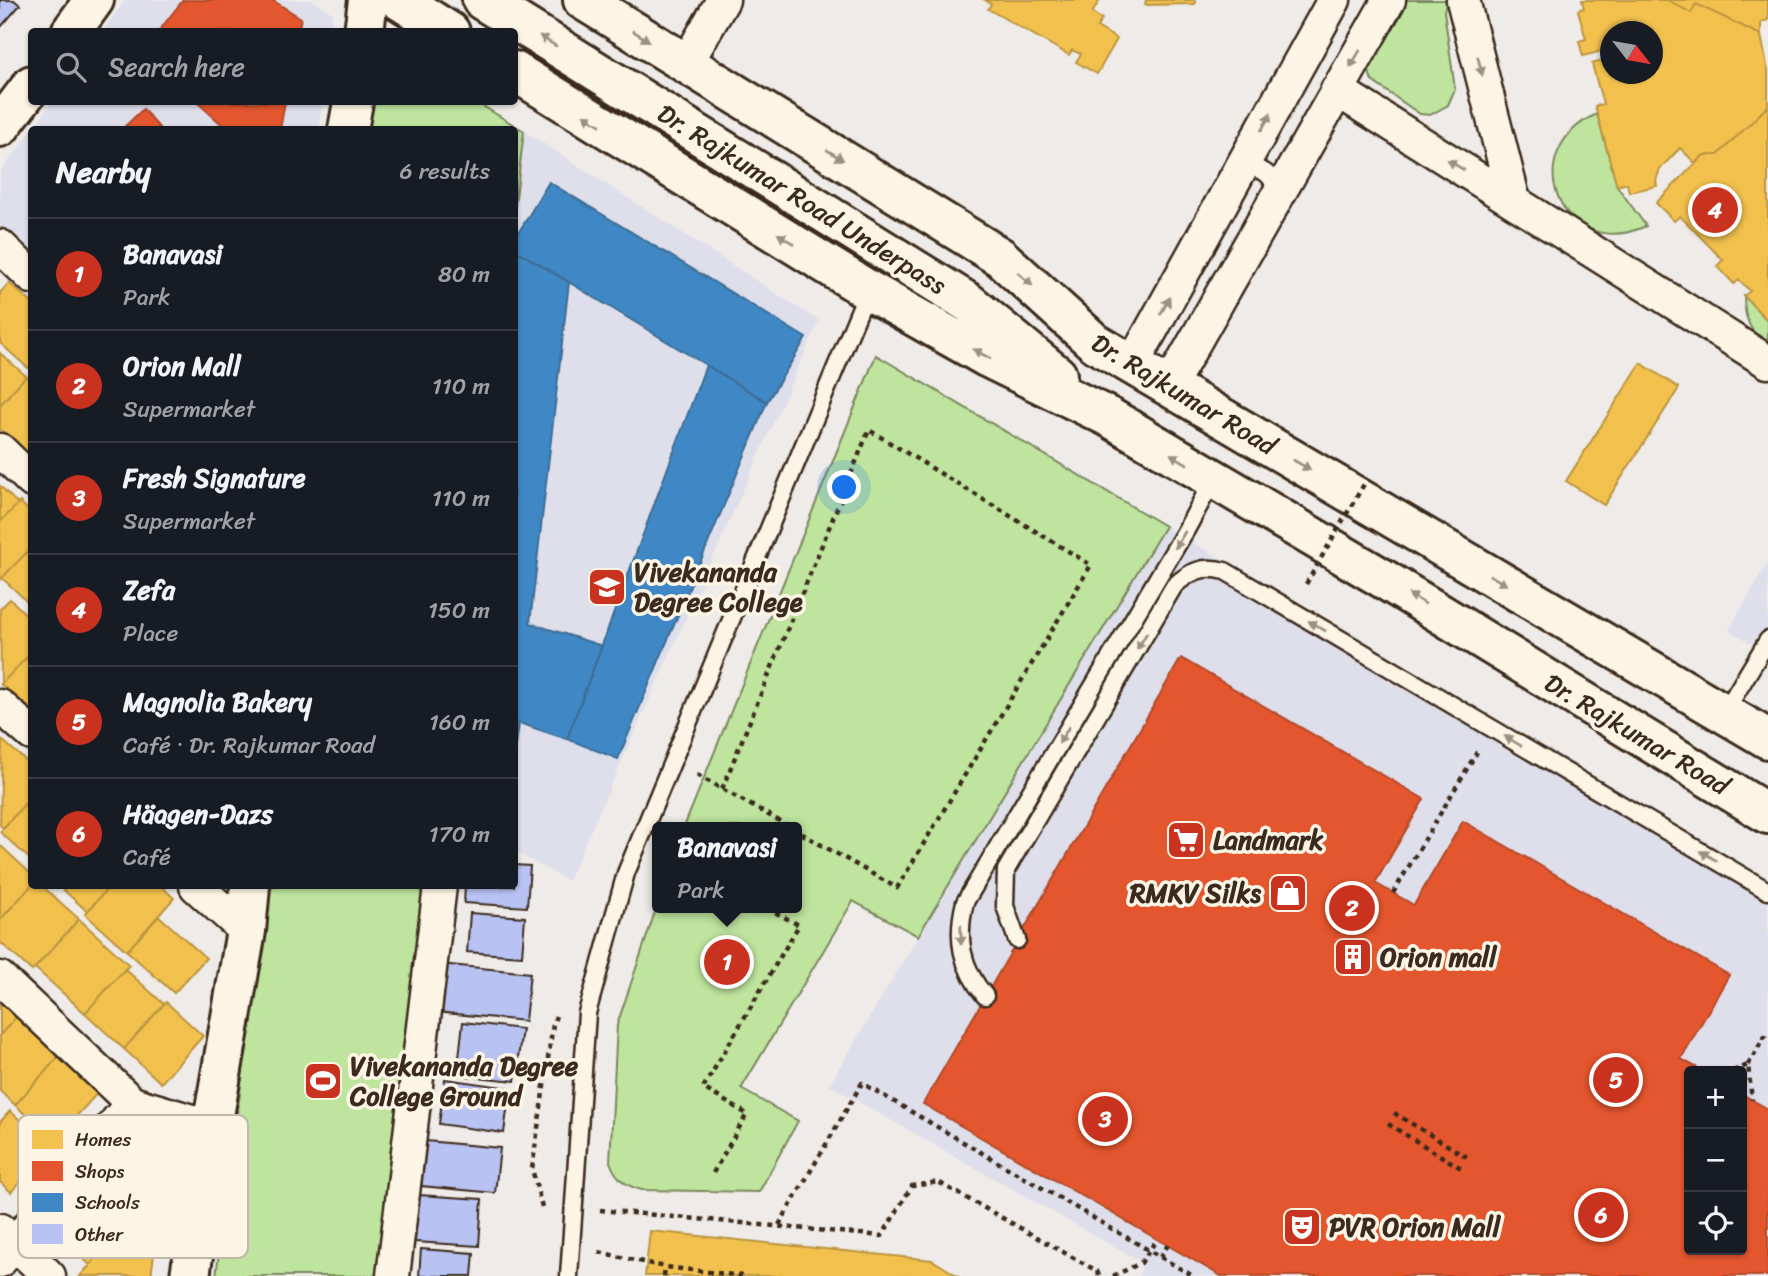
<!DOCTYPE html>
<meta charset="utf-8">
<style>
body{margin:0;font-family:Sriracha,sans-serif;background:#20242c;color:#f1f3f6}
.controls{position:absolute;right:21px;bottom:21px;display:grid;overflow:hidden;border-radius:7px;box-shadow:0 2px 5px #0004}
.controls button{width:63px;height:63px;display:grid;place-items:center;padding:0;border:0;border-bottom:2px solid #363941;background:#171b24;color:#f1f3f6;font:35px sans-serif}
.compass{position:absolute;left:1600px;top:21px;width:63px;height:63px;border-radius:50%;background:#171b24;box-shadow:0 2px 5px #0004;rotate:121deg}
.you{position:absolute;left:845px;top:488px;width:24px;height:24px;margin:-18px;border:5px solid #fff;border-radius:50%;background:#1a73e8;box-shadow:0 0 0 10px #1a73e833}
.badge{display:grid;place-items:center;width:46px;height:46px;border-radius:50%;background:#c8321e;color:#fff;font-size:23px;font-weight:700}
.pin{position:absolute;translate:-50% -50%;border:4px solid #fff;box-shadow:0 2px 7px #0006}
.popup{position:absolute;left:652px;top:822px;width:150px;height:91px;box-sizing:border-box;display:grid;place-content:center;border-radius:7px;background:#171b24;filter:drop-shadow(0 2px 5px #0005);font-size:23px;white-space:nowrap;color:#9ea1a6}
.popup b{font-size:26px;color:#f1f3f6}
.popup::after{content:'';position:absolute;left:50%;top:100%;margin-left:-14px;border:14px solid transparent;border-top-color:#171b24}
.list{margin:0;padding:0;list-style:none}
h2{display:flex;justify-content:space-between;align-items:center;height:91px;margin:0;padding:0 28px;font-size:30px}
h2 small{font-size:23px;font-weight:400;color:#9ea1a6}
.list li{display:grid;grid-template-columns:46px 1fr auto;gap:21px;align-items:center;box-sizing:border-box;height:112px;padding:0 28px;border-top:2px solid #363941}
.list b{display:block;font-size:26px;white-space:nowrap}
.list p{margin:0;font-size:23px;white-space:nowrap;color:#9ea1a6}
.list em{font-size:23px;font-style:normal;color:#9ea1a6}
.icon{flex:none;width:38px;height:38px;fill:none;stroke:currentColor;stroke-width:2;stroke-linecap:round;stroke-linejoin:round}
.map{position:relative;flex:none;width:1768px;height:1276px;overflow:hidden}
.search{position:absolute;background:#171b24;box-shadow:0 2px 5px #0004;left:28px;top:28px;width:490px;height:77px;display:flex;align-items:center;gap:18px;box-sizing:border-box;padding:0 24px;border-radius:7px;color:#9ea1a6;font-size:26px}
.panel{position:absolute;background:#171b24;box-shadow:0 2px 5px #0004;left:28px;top:126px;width:490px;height:763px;border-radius:7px}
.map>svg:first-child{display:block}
.built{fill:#dedfeb;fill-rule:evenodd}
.green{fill:#bee49e;stroke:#7c875e;stroke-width:2}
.homes{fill:#f2c14e;stroke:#bb9440;stroke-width:2;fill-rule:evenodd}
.shops{fill:#e4572e;stroke:#b14a29;stroke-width:2}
.schools{fill:#3f88c5;stroke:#3e6c93;stroke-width:2}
.building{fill:#b8c2f3;stroke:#3b2a1e;stroke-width:2}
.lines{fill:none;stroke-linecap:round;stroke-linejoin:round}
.service-casing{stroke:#3b2a1e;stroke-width:21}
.minor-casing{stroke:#3b2a1e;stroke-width:37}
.tertiary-casing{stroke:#3b2a1e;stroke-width:44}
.secondary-casing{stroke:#3b2a1e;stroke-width:44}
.path{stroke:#3b2a1e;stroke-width:4.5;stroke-dasharray:5 5;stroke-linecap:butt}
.service{stroke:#fcf5e5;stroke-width:16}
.minor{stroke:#fcf5e5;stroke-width:32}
.tertiary{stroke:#fcf5e5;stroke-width:38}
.secondary{stroke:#fcf5e5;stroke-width:38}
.path-bridge{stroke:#3b2a1e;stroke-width:4.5;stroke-dasharray:5 5;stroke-linecap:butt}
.oneway{fill:#9c9082}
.labels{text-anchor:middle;stroke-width:7;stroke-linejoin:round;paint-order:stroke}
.street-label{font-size:26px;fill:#3b2a1e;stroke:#fcf5e5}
.poi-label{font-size:26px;font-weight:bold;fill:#3b2a1e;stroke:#fcf5e5;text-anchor:start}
.key{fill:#fcf5e5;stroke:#c2b8a9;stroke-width:2}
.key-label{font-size:19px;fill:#3b2a1e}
</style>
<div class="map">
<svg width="1768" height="1276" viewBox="0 0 1768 1276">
<rect width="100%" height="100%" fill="#eeebe8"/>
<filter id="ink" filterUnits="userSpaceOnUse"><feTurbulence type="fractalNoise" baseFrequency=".0143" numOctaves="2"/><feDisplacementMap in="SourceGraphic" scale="14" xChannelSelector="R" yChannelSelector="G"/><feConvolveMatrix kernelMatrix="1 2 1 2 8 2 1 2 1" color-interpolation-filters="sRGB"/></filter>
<g filter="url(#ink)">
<!-- built -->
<path class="built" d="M126 0H313L332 13 330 31 102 32Z
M52 102H322L319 130H32Z
M32 130 31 257 0 227V173Z
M524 131 819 321 568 881 515 852 514 206Z
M1165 526 1768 879V1276H1139L1143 1263 829 1085ZM1689 1071H1742V1250H1689Z
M1768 562V653L1729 630Z"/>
<!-- green -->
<path class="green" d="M1398 0H1447L1444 11 1455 89 1448 105 1430 115 1420 114 1372 81 1368 68V52Z
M370 102H476L524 131 515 206 514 130H366Z
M1597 114 1617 186 1646 226C1563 264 1513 152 1597 114Z
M1744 296 1768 321V346C1750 332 1744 319 1744 296Z
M876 355 1165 526 918 936 853 901 741 1089 798 1121 759 1192 642 1190C625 1186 616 1178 610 1162L617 1025 657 906 797 908V827H684Z
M267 886H431L378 1276H216Z"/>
<!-- homes -->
<path class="homes" d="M985 0H1100L1092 13 1102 19 1097 27 1117 39 1097 74 1076 62 1081 54 1072 50 1069 55 988 9 991 4Z
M1146 0H1195V4L1145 5Z
M1582 0H1668L1691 13 1696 4 1761 35 1768 71V106L1718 155H1704L1695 163 1680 148 1660 169 1656 181 1657 186 1629 192 1627 183 1617 186 1595 106 1603 104 1592 64 1605 60 1602 51 1583 56 1579 41 1586 39 1578 10 1584 8ZM1610 32H1652V74H1610Z
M1668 0H1768V20L1761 22V35L1696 4 1691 13Z
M1768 106V321L1744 296 1750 291 1739 280 1734 284 1717 266 1723 260 1680 216 1674 221 1656 203 1704 155H1718Z
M9 283 32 303V363L28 368 0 343V293Z
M0 353 26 376 0 405Z
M1641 363 1679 388 1604 505 1566 481Z
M26 376 32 382V457L0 429V405Z
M0 486 18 504 0 522Z
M20 502 32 514V547L0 580V522Z
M32 547V606L2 578Z
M10 599 32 620V652L1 684 0 609Z
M32 652V714L1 684Z
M2 740 32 766V796L3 828 0 825Z
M32 796V861L0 832Z
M0 845 32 875V885L0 920Z
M32 885 42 886 79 919 32 971 0 942V920Z
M59 886H110L87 911Z
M110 886H161L174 898 127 951 85 914Z
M159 916 206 958 174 993 127 951Z
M79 919 129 965 85 1013 35 968Z
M125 969 164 1004 124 1049 85 1013Z
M0 1000 17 1016 0 1035Z
M166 1002 203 1036 161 1083 124 1049Z
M17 1016 60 1055 15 1105 0 1091V1035Z
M62 1053 101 1089 54 1141 15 1105Z
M10 1111 51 1148 11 1192 0 1182V1122Z
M125 1130 165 1164 155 1247 81 1181Z
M87 1186 128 1222 90 1265 50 1229Z
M128 1222 155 1247 151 1276H80Z
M650 1231 932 1260 958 1276H645Z"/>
<!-- shops -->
<path class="shops" d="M183 0H272L301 18 298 32H158Z
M197 102H285L280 130H228Z
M143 109 161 130H121Z
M1181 658 1424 799 1375 883 1414 905 1463 821 1729 975 1681 1059 1703 1071H1689V1250H1742V1094L1768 1109V1276H1221L923 1104Z"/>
<!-- schools -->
<path class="schools" d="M549 182 806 338 767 402 514 249V240Z
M514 249 569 282 530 623 602 646 567 739 519 723 514 761Z
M706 365 767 402 618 759 567 739Z"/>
<!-- building -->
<path class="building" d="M0 0H14L20 5 0 28Z
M514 865 530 866 527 907 464 903 465 886H514Z
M470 913 525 917 522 956 467 952Z
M440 964 530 973 525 1021 436 1012Z
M463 1022 522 1029 515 1081 457 1075Z
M445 1079 510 1088 504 1133 439 1124Z
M426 1141 500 1148 495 1193 421 1186Z
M418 1195 482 1199 479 1246 415 1242Z
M421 1249 474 1253 472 1276H419Z"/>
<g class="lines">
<defs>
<path id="service" d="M1240 172C1260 164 1274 173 1276 195
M1724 713 1768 640
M1017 940 1005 906 1006 870 1174 586C1190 571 1204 565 1225 571L1768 891
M985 996C961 967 956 938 965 902L1186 530 1213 480
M569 1276 587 1013 626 873 868 290"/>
<path id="minor" d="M1463 0 1514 201
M686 64 723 0
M1337 90 1768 362
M0 246 32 277
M1132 365 1334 0
M1169 387 1389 0
M0 450 32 481
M0 706 32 734
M196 886 246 931
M0 978 132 1103 212 1127
M1 1230 49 1276
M0 1261 132 1103
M393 1276 440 886"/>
<path id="tertiary" d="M364 32 368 0
M348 130 353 102
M190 1276 212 1127 246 931 250 886"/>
<path id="secondary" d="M399 0 450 32
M482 0 969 303 1057 375
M583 0 1000 257 1095 343 1768 739
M71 32 94 0
M514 71 868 290 988 358 1109 417 1382 578 1768 814
M0 127 32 85"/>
</defs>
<!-- service casing -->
<use href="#service" class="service-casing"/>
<!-- minor casing -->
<use href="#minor" class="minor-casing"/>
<!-- tertiary casing -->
<use href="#tertiary" class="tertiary-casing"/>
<!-- secondary casing -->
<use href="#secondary" class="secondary-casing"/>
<!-- path -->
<path class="path" d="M697 775 790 827
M722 789 869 430 1091 565 897 888 797 831
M1393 893 1477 752
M1748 1065 1768 1031
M1733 1071 1748 1065 1752 1100
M1394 1113 1467 1157
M1388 1124 1461 1168
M713 1173 747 1114 703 1088 799 925 767 908
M542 1207 532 1169 553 1024 556 1016
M600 1210 882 1236 912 1186 938 1182 1097 1271 1099 1276
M779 1225 862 1083 1193 1276
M599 1252 665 1267 743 1276
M1160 1257 1168 1245
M664 1276 665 1267"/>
<!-- service -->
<use href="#service" class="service"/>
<!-- minor -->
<use href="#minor" class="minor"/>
<!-- tertiary -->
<use href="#tertiary" class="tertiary"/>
<!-- secondary -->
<use href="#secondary" class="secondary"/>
<!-- path-bridge -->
<path class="path-bridge" d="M1306 584 1367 479
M1113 1276 1141 1263 1157 1239"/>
</g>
<!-- one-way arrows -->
<defs><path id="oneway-solid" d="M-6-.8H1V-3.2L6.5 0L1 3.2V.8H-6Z" transform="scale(1.75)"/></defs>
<g class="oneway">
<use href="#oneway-solid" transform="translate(641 36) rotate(32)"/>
<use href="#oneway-solid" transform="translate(548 41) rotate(-148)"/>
<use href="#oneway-solid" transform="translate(1355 59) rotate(120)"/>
<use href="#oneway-solid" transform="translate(1480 66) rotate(76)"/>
<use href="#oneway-solid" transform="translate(592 120) rotate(-148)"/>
<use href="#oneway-solid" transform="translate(1266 122) rotate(-61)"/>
<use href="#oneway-solid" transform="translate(835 155) rotate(32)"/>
<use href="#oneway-solid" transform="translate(1456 165) rotate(-148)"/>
<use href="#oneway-solid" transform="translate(786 239) rotate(-148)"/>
<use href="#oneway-solid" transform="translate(1025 279) rotate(42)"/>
<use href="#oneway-solid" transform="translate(1165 306) rotate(-61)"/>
<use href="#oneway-solid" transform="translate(982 354) rotate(-151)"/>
<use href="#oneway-solid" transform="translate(1179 459) rotate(-149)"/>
<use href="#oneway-solid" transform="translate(1302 465) rotate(30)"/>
<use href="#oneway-solid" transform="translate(1180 540) rotate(121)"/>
<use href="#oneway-solid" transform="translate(1498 580) rotate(30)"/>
<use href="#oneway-solid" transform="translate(1417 599) rotate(-149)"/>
<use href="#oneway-solid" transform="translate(1317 626) rotate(-150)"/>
<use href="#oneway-solid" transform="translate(1142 641) rotate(121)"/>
<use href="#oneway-solid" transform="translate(1064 735) rotate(121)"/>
<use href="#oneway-solid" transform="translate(1513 741) rotate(-149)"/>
<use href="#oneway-solid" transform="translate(1709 856) rotate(-149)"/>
<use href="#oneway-solid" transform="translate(961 935) rotate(89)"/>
</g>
</g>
<!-- icons -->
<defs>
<symbol id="university-square" viewBox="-11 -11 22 22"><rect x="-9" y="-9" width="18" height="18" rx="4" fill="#c8321e" stroke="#fcf5e5"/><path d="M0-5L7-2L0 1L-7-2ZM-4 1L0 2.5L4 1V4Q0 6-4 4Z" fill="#fff"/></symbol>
<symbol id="supermarket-square" viewBox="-11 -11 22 22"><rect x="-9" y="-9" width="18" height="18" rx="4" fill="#c8321e" stroke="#fcf5e5"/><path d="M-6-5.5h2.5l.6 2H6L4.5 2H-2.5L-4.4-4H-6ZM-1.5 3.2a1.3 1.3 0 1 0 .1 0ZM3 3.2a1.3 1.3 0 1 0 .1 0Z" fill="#fff"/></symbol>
<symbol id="shop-square" viewBox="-11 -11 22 22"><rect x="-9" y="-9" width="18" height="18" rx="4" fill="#c8321e" stroke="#fcf5e5"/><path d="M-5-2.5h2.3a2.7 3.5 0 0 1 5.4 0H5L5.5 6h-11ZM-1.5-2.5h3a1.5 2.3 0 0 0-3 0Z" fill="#fff"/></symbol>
<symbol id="building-square" viewBox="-11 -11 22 22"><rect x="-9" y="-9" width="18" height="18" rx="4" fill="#c8321e" stroke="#fcf5e5"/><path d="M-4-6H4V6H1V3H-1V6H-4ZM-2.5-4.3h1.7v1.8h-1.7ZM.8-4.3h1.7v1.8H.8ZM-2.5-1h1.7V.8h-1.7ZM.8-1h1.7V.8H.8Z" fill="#fff"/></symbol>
<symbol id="stadium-square" viewBox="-11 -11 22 22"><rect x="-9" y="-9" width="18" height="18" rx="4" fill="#c8321e" stroke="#fcf5e5"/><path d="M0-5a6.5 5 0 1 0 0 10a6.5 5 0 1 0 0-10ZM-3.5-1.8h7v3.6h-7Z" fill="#fff"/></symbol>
<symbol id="theatre-square" viewBox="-11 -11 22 22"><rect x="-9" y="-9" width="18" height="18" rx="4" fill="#c8321e" stroke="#fcf5e5"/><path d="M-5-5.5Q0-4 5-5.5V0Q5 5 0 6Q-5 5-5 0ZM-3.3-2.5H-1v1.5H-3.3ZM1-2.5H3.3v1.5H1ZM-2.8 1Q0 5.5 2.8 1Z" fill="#fff"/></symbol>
</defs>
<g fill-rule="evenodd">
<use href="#university-square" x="585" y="565" width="44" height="44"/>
<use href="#supermarket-square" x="1164" y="818" width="44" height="44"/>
<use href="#shop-square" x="1266" y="871" width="44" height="44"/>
<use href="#building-square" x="1331" y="935" width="44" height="44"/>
<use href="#stadium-square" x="301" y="1059" width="44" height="44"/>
<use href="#theatre-square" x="1280" y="1205" width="44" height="44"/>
</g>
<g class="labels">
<!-- street labels -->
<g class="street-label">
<text transform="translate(802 199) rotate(32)" y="9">Dr. Rajkumar Road Underpass</text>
<text transform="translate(1184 394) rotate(31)" y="9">Dr. Rajkumar Road</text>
<text transform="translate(1637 734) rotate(31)" y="9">Dr. Rajkumar Road</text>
</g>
<!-- poi labels -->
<g class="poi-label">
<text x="634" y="581">Vivekananda<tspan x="634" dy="30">Degree College</tspan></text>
<text x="1213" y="849">Landmark</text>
<text x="1261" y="902" text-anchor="end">RMKV Silks</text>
<text x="1380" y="966">Orion mall</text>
<text x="350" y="1075">Vivekananda Degree<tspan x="350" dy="30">College Ground</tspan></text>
<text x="1329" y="1236">PVR Orion Mall</text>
</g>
</g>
<!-- legend -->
<rect x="18" y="1115" width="230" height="143" rx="10" class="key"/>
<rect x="32" y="1130" width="31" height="19" fill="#f2c14e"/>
<rect x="32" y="1161" width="31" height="20" fill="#e4572e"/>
<rect x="32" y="1193" width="31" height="19" fill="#3f88c5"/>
<rect x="32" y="1224" width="31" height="20" fill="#b8c2f3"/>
<g class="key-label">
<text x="75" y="1146">Homes</text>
<text x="75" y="1178">Shops</text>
<text x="75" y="1209">Schools</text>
<text x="75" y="1241">Other</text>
</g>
</svg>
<div class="controls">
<button>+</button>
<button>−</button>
<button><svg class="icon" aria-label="locate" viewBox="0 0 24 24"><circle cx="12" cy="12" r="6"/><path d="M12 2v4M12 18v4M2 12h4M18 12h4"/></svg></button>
</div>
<svg class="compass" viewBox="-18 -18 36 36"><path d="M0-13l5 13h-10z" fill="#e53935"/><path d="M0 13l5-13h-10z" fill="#9ea1a6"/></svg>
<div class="you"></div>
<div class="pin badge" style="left:727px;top:962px">1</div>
<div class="popup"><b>Banavasi</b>Park</div>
<div class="pin badge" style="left:1352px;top:908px">2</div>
<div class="pin badge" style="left:1105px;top:1119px">3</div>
<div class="pin badge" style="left:1715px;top:210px">4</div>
<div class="pin badge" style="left:1616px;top:1080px">5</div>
<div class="pin badge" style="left:1601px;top:1215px">6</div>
<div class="search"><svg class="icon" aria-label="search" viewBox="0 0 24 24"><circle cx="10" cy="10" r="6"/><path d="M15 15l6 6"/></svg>Search here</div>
<section class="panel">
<h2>Nearby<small>6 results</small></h2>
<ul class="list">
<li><span class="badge">1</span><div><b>Banavasi</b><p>Park</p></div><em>80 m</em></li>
<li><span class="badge">2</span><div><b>Orion Mall</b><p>Supermarket</p></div><em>110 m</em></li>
<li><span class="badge">3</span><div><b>Fresh Signature</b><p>Supermarket</p></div><em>110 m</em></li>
<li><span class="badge">4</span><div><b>Zefa</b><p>Place</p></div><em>150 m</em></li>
<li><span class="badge">5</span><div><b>Magnolia Bakery</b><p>Café · Dr. Rajkumar Road</p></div><em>160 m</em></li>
<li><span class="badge">6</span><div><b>Häagen-Dazs</b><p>Café</p></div><em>170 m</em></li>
</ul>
</section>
</div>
